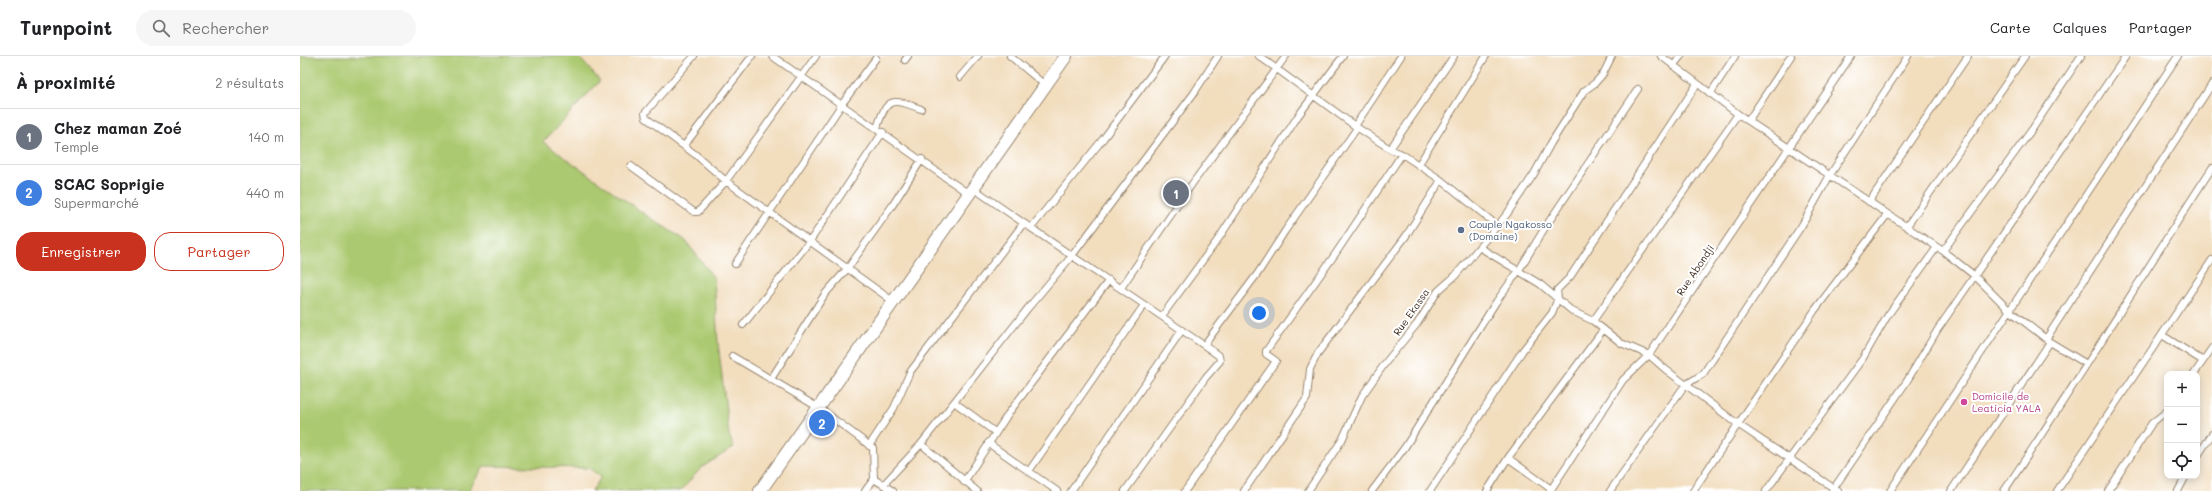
<!DOCTYPE html>
<html lang="fr">
<meta charset="utf-8">
<style>
body{margin:0;font-family:Mali,sans-serif;background:#f6f6f6;color:#202124}
.controls{position:absolute;right:12px;bottom:12px;display:grid;overflow:hidden;border-radius:8px;box-shadow:0 2px 10px #0003}
.controls button{width:36px;height:36px;display:grid;place-items:center;padding:0;border:0;border-bottom:1px solid #e0e0e0;background:#fff;color:#202124;font:20px sans-serif}
.you{position:absolute;left:959px;top:257px;width:14px;height:14px;margin:-10px;border:3px solid #fff;border-radius:50%;background:#1a73e8;box-shadow:0 0 0 6px #1a73e833}
.badge{display:grid;place-items:center;width:26px;height:26px;border-radius:50%;background:#c8321e;color:#fff;font-size:13px;font-weight:700}
.pin{position:absolute;translate:-50% -50%;border:2px solid #fff;box-shadow:0 1px 4px #0006}
.list{margin:0;padding:0;list-style:none}
h2{display:flex;justify-content:space-between;align-items:center;height:52px;margin:0;padding:0 16px;font-size:17px}
h2 small{font-size:13px;font-weight:400;color:#757577}
.list li{display:grid;grid-template-columns:26px 1fr auto;gap:12px;align-items:center;box-sizing:border-box;height:56px;padding:0 16px;border-top:1px solid #e0e0e0}
.list b{display:block;font-size:15px;white-space:nowrap}
.list p{margin:0;font-size:13px;white-space:nowrap;color:#757577}
.list em{font-size:13px;font-style:normal;color:#757577}
.actions{display:flex;gap:8px;padding:12px 16px}
.actions a{flex:1;padding:9px 0;border:1px solid #c8321e;border-radius:16px;text-align:center;font-size:14px;color:#c8321e}
.actions .main{background:#c8321e;color:#fff}
.icon{flex:none;width:22px;height:22px;fill:none;stroke:currentColor;stroke-width:2;stroke-linecap:round;stroke-linejoin:round}
.map{position:relative;flex:none;width:1912px;height:435px;overflow:hidden}
header{display:flex;align-items:center;gap:24px;box-sizing:border-box;height:56px;padding:0 20px;background:#fff;border-bottom:1px solid #e0e0e0}
header strong{font-size:19px}
nav{display:flex;gap:22px;margin-inline-start:auto;font-size:14px}
.search{width:280px;height:36px;background:#f6f6f6;display:flex;align-items:center;gap:10px;box-sizing:border-box;padding:0 14px;border-radius:22px;color:#757577;font-size:15px}
main{display:flex}
aside{flex:1;background:#fff}
.map>svg:first-child{display:block}
.green{fill:#abc970;stroke:#737a47}
.lines{fill:none;stroke-linecap:round;stroke-linejoin:round}
.street-casing{stroke:#96846e;stroke-width:8}
.highway-casing{stroke:#96846e;stroke-width:14}
.street{stroke:#fff;stroke-width:6}
.highway{stroke:#fff;stroke-width:12}
.service-dot{fill:#5c6f8a;stroke:#fff;stroke-width:1.5}
.hotel-dot{fill:#d1479c;stroke:#fff;stroke-width:1.5}
.labels{text-anchor:middle;stroke-width:4;stroke-linejoin:round;paint-order:stroke}
.service-label{font-size:10px;fill:#4e5e75;stroke:#fff;text-anchor:start}
.street-label{font-size:10px;fill:#3b2a1e;stroke:#fff}
.hotel-label{font-size:10px;fill:#b23c85;stroke:#fff;text-anchor:start}
</style>
<header>
<strong>Turnpoint</strong>
<div class="search"><svg class="icon" aria-label="search" viewBox="0 0 24 24"><circle cx="10" cy="10" r="6"/><path d="M15 15l6 6"/></svg>Rechercher</div>
<nav><a>Carte</a><a>Calques</a><a>Partager</a></nav>
</header>
<main>
<aside>
<h2>À proximité<small>2 résultats</small></h2>
<ul class="list">
<li><span class="badge" style="background:#6b7280">1</span><div><b>Chez maman Zoé</b><p>Temple</p></div><em>140 m</em></li>
<li><span class="badge" style="background:#3f7fe0">2</span><div><b>SCAC Soprigie</b><p>Supermarché</p></div><em>440 m</em></li>
</ul>
<div class="actions"><a class="main">Enregistrer</a><a>Partager</a></div>
</aside>
<div class="map">
<svg width="1912" height="435" viewBox="0 0 1912 435">
<rect width="100%" height="100%" fill="#fff"/>
<filter id="ink" filterUnits="userSpaceOnUse"><feTurbulence type="fractalNoise" baseFrequency=".025" numOctaves="2"/><feDisplacementMap in="SourceGraphic" scale="8" xChannelSelector="R" yChannelSelector="G"/><feConvolveMatrix kernelMatrix="1 2 1 2 8 2 1 2 1" color-interpolation-filters="sRGB"/></filter>
<filter id="wash" filterUnits="userSpaceOnUse"><feTurbulence type="fractalNoise" baseFrequency=".012" numOctaves="4" result="noise"/><feDisplacementMap in="SourceGraphic" scale="16" xChannelSelector="R" yChannelSelector="G"/><feGaussianBlur stdDeviation="0.9" result="paint"/><feColorMatrix in="noise" values="0 0 0 0 0 0 0 0 0 0 0 0 0 0 0 0 0 1.4 0 .05"/><feComposite in="paint" operator="in"/></filter>
<g filter="url(#wash)">
<rect width="100%" height="100%" fill="#f2ddbd"/>
<!-- green -->
<path class="green" d="M0 0H278L300 25 243 86 350 162 385 184 414 222 418 287 429 379 434 391 401 412 381 435H292L301 421 289 412 184 410 168 435H0Z"/>
</g>
<g filter="url(#ink)">
<g class="lines">
<defs>
<path id="street" d="M394 0 345 57 346 62 396 99 426 125 594 246
M472 0 669 138
M710 0 745 29
M959 0 1055 70 1090 93 1102 98 1141 124 1198 170
M1361 0 1438 58 1643 195 1675 220 1709 254 1750 286 1785 307
M605 4 608 0
M1373 10 1381 0
M660 21 678 0
M1410 38 1435 0
M1448 65 1491 0
M1055 70 1101 0
M577 72C587 41 591 42 621 53
M384 90 452 0
M1090 93 1154 0
M1119 108 1186 0
M331 110 394 156H398L426 125 516 0
M673 132C750 186 828 237 905 290
M1569 146 1668 0
M1607 170 1725 0
M731 172 803 83 865 0
M1179 191 1240 228 1272 255 1293 265 1321 287 1349 299 1365 313 1439 369 1538 435
M1643 195 1733 72 1781 0
M435 208 542 48 576 2
M821 232 892 128 986 0
M862 260 919 182 998 60 1043 0
M1293 265 1438 58
M443 269 510 185 583 76
M1862 279 1903 305
M1746 283 1912 28
M432 300 519 352 573 392 574 423 565 435
M1894 318 1912 292
M471 323 525 238 548 212 592 150 622 103
M654 346 695 376
M688 387 757 435
M621 388 677 435
M569 390 594 352 610 316 723 168
M1897 401 1912 378
M1208 402 1251 433
M729 415 844 249
M574 423 593 435
M664 426 708 358 809 224
M584 428 621 388 728 252 771 201 894 37 918 0
M771 435 882 274
M825 435 906 321 920 305 919 300 905 290 907 285 958 217 985 175 1057 72
M885 435 976 305 966 298V295L1036 197 1102 98
M944 435 1007 342 1010 313 1018 297 1106 180 1141 124
M1008 435 1042 384 1062 340 1086 306 1117 268 1138 235 1155 220 1207 158 1234 118 1251 87 1284 35 1295 27 1303 18 1312 0
M1072 435 1105 391 1196 246 1219 214 1246 170 1338 33
M1130 435 1223 294 1252 257 1258 242 1257 234 1270 221 1397 28
M1187 435 1208 402 1303 274
M1250 435 1323 324 1349 299 1551 0
M1310 435 1385 329 1403 318 1502 169 1530 119 1608 0
M1393 435 1515 254 1587 159
M1466 435 1563 302 1588 259 1637 191
M1532 435 1607 325 1638 273 1826 0
M1590 435 1878 0
M1651 435 1750 286
M1704 435C1776 329 1842 219 1912 112
M1757 435 1912 204
M1808 435 1852 367 1867 355
M1878 435 1886 420"/>
<path id="highway" d="M460 435 766 0"/>
</defs>
<!-- street casing -->
<use href="#street" class="street-casing"/>
<!-- highway casing -->
<use href="#highway" class="highway-casing"/>
<!-- street -->
<use href="#street" class="street"/>
<!-- highway -->
<use href="#highway" class="highway"/>
</g>
</g>
<!-- markers -->
<circle class="service-dot" cx="1161" cy="174" r="4"/>
<circle class="hotel-dot" cx="1664" cy="346" r="4"/>
<g class="labels">
<!-- service labels -->
<g class="service-label">
<text x="1169" y="172">Couple Ngakosso<tspan x="1169" dy="12">(Domaine)</tspan></text>
</g>
<!-- street labels -->
<g class="street-label">
<text transform="translate(1395 214) rotate(-56)" y="4">Rue Abondji</text>
<text transform="translate(1111 256) rotate(-55)" y="4">Rue Ekassa</text>
</g>
<!-- hotel labels -->
<g class="hotel-label">
<text x="1672" y="344">Domicile de<tspan x="1672" dy="12">Leaticia YALA</tspan></text>
</g>
</g>
</svg>
<div class="controls">
<button>+</button>
<button>−</button>
<button><svg class="icon" aria-label="locate" viewBox="0 0 24 24"><circle cx="12" cy="12" r="6"/><path d="M12 2v4M12 18v4M2 12h4M18 12h4"/></svg></button>
</div>
<div class="you"></div>
<div class="pin badge" style="left:876px;top:137px;background:#6b7280">1</div>
<div class="pin badge" style="left:522px;top:367px;background:#3f7fe0">2</div>
</div>
</main>
